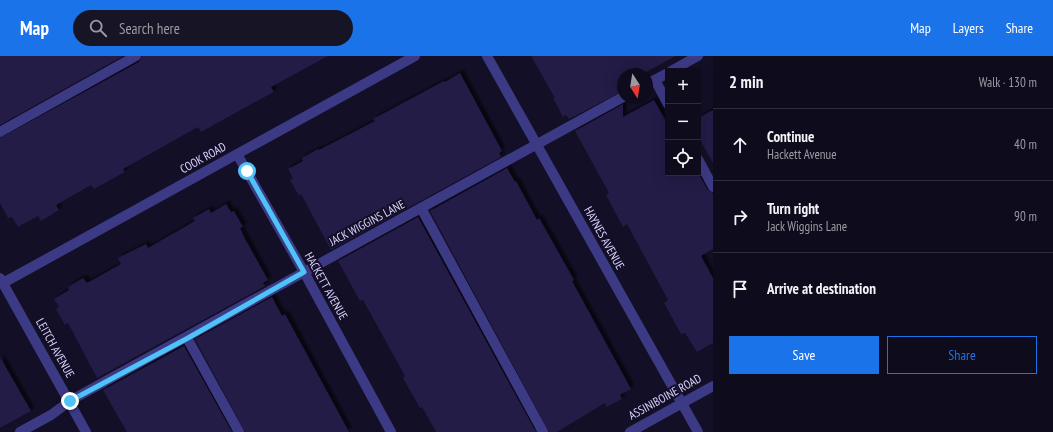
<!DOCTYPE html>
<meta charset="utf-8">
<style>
body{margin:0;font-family:"PT Sans Narrow",sans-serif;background:#171425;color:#f1f3f6}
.controls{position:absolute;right:12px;top:12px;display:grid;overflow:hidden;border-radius:0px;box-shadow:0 4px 16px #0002}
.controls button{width:36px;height:36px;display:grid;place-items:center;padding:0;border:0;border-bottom:1px solid #2e2b3b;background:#0e0b1c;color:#f1f3f6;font:20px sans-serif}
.compass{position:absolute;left:617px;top:12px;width:36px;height:36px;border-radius:50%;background:#0e0b1c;box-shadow:0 4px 16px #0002;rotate:168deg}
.stop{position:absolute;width:12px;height:12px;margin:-9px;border:3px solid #4fc3f7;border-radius:50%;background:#fff}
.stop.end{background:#4fc3f7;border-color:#fff;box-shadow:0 1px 4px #0008}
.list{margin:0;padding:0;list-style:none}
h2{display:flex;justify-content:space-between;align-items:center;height:52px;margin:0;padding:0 16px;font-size:17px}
h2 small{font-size:13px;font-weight:400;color:#9b9ba3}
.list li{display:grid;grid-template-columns:26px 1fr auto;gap:12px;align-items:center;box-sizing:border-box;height:72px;padding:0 16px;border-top:1px solid #2e2b3b}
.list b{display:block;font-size:15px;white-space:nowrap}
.list p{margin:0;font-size:13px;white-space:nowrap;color:#9b9ba3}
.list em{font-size:13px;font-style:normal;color:#9b9ba3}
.actions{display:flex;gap:8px;padding:12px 16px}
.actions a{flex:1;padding:9px 0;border:1px solid #1a73e8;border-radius:0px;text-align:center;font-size:14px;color:#1a73e8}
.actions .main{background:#1a73e8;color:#fff}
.icon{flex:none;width:22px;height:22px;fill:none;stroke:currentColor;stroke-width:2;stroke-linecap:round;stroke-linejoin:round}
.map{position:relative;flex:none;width:713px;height:376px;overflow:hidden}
header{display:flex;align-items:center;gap:24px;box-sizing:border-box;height:56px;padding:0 20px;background:#1a73e8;color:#fff}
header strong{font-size:19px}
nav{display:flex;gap:22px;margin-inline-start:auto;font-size:14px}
.search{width:280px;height:36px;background:#171425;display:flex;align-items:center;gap:10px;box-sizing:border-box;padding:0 14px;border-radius:22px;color:#9b9ba3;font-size:15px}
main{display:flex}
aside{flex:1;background:#0e0b1c}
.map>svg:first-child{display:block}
.building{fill:#241b47;filter:url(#shadow)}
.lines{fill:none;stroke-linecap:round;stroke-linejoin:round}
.minor{stroke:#3d3a85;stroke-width:10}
.route{stroke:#4fc3f7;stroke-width:5}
.labels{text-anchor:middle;stroke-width:4;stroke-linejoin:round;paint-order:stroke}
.street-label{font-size:12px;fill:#d9d4ff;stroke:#130f26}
</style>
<header>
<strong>Map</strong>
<div class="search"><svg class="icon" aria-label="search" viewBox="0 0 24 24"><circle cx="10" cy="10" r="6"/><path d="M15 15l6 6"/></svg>Search here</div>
<nav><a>Map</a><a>Layers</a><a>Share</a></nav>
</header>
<main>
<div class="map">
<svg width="713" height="376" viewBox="0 0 713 376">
<defs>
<filter id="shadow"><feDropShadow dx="3.5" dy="-3.5" stdDeviation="1" flood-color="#0009"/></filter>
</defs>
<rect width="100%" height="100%" fill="#130f26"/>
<!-- building -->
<path class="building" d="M0 0H123L0 69Z
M142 0H328L271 31 274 36 255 46 201 76 198 71 123 113 125 116 94 133 91 129 56 149 59 154 41 165 38 160 18 171 12 161 8 162 0 147V82L139 6Z
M531 0H676L642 18H623V35L569 63 566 59 563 61 553 42H555Z
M460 17 502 95 499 97 501 101 331 194 301 138 299 140 290 124 293 122 288 113 303 105 302 102 318 93 319 94 375 65 373 63 444 25 445 26Z
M654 44 668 69V117H698L708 134 713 137V193L701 200 713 222V287L697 296 685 277 681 278 664 247 668 244 627 168 623 171 606 139 609 137 575 75 623 48V61Z
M713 54V107L698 80V62Z
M507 112 515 126 516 125 537 164 539 162 574 224 572 225 631 333 620 339 622 343 607 351 605 347 557 376H549L430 155Z
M226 148 231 156 234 155 243 171 240 172 244 181 268 224 263 227 265 230 97 322 68 267 65 269 56 253 59 251 54 243 69 234 68 231 83 222 87 227 121 208 118 202 146 188 148 192 195 165 193 162 209 153 211 157Z
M418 161 536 376H436L422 351 420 352 403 322 405 320 363 244 360 245 338 205Z
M272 241 282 260 285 258 349 376H245L195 283Z
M184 290 232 376H127L103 334Z
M0 301 31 355 0 372Z"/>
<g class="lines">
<!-- minor -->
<path class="minor" d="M487 0 698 376
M671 15 698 0
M655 24 668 48
M647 28 668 17
M0 76 136 0
M237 98 304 216 391 376
M698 103 713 131
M421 152 543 376
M0 222 86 376
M3 227 415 0
M187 282 239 376
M20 376 51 359 70 345 84 337 623 41
M630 376 713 330"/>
</g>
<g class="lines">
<!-- route -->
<path class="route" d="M70 345 188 282 304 216 247 115"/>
</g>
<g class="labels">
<!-- street labels -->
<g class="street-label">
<text transform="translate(203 102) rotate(-29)" y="4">COOK ROAD</text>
<text transform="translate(367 167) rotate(-28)" y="4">JACK WIGGINS LANE</text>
<text transform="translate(604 182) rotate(61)" y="4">HAYNES AVENUE</text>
<text transform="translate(326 230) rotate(61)" y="4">HACKETT AVENUE</text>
<text transform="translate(55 292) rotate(61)" y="4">LEITCH AVENUE</text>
<text transform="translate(665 341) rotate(-29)" y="4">ASSINIBOINE ROAD</text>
</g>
</g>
</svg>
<div class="controls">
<button>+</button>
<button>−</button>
<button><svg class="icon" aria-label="locate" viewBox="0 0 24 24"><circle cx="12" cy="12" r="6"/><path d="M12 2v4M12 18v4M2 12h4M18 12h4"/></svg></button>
</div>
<svg class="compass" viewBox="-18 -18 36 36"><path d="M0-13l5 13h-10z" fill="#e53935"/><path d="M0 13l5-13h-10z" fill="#9b9ba3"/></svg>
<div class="stop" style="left:247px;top:115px"></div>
<div class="stop end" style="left:70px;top:345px"></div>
</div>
<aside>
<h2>2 min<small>Walk · 130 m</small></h2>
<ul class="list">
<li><svg class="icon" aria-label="ahead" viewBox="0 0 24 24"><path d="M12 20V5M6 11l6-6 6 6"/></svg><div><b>Continue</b><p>Hackett Avenue</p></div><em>40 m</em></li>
<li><svg class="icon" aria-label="right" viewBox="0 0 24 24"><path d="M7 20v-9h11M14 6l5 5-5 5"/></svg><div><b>Turn right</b><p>Jack Wiggins Lane</p></div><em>90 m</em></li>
<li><svg class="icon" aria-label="arrive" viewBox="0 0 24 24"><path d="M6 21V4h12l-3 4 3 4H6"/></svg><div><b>Arrive at destination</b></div></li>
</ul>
<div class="actions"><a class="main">Save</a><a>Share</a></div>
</aside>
</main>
